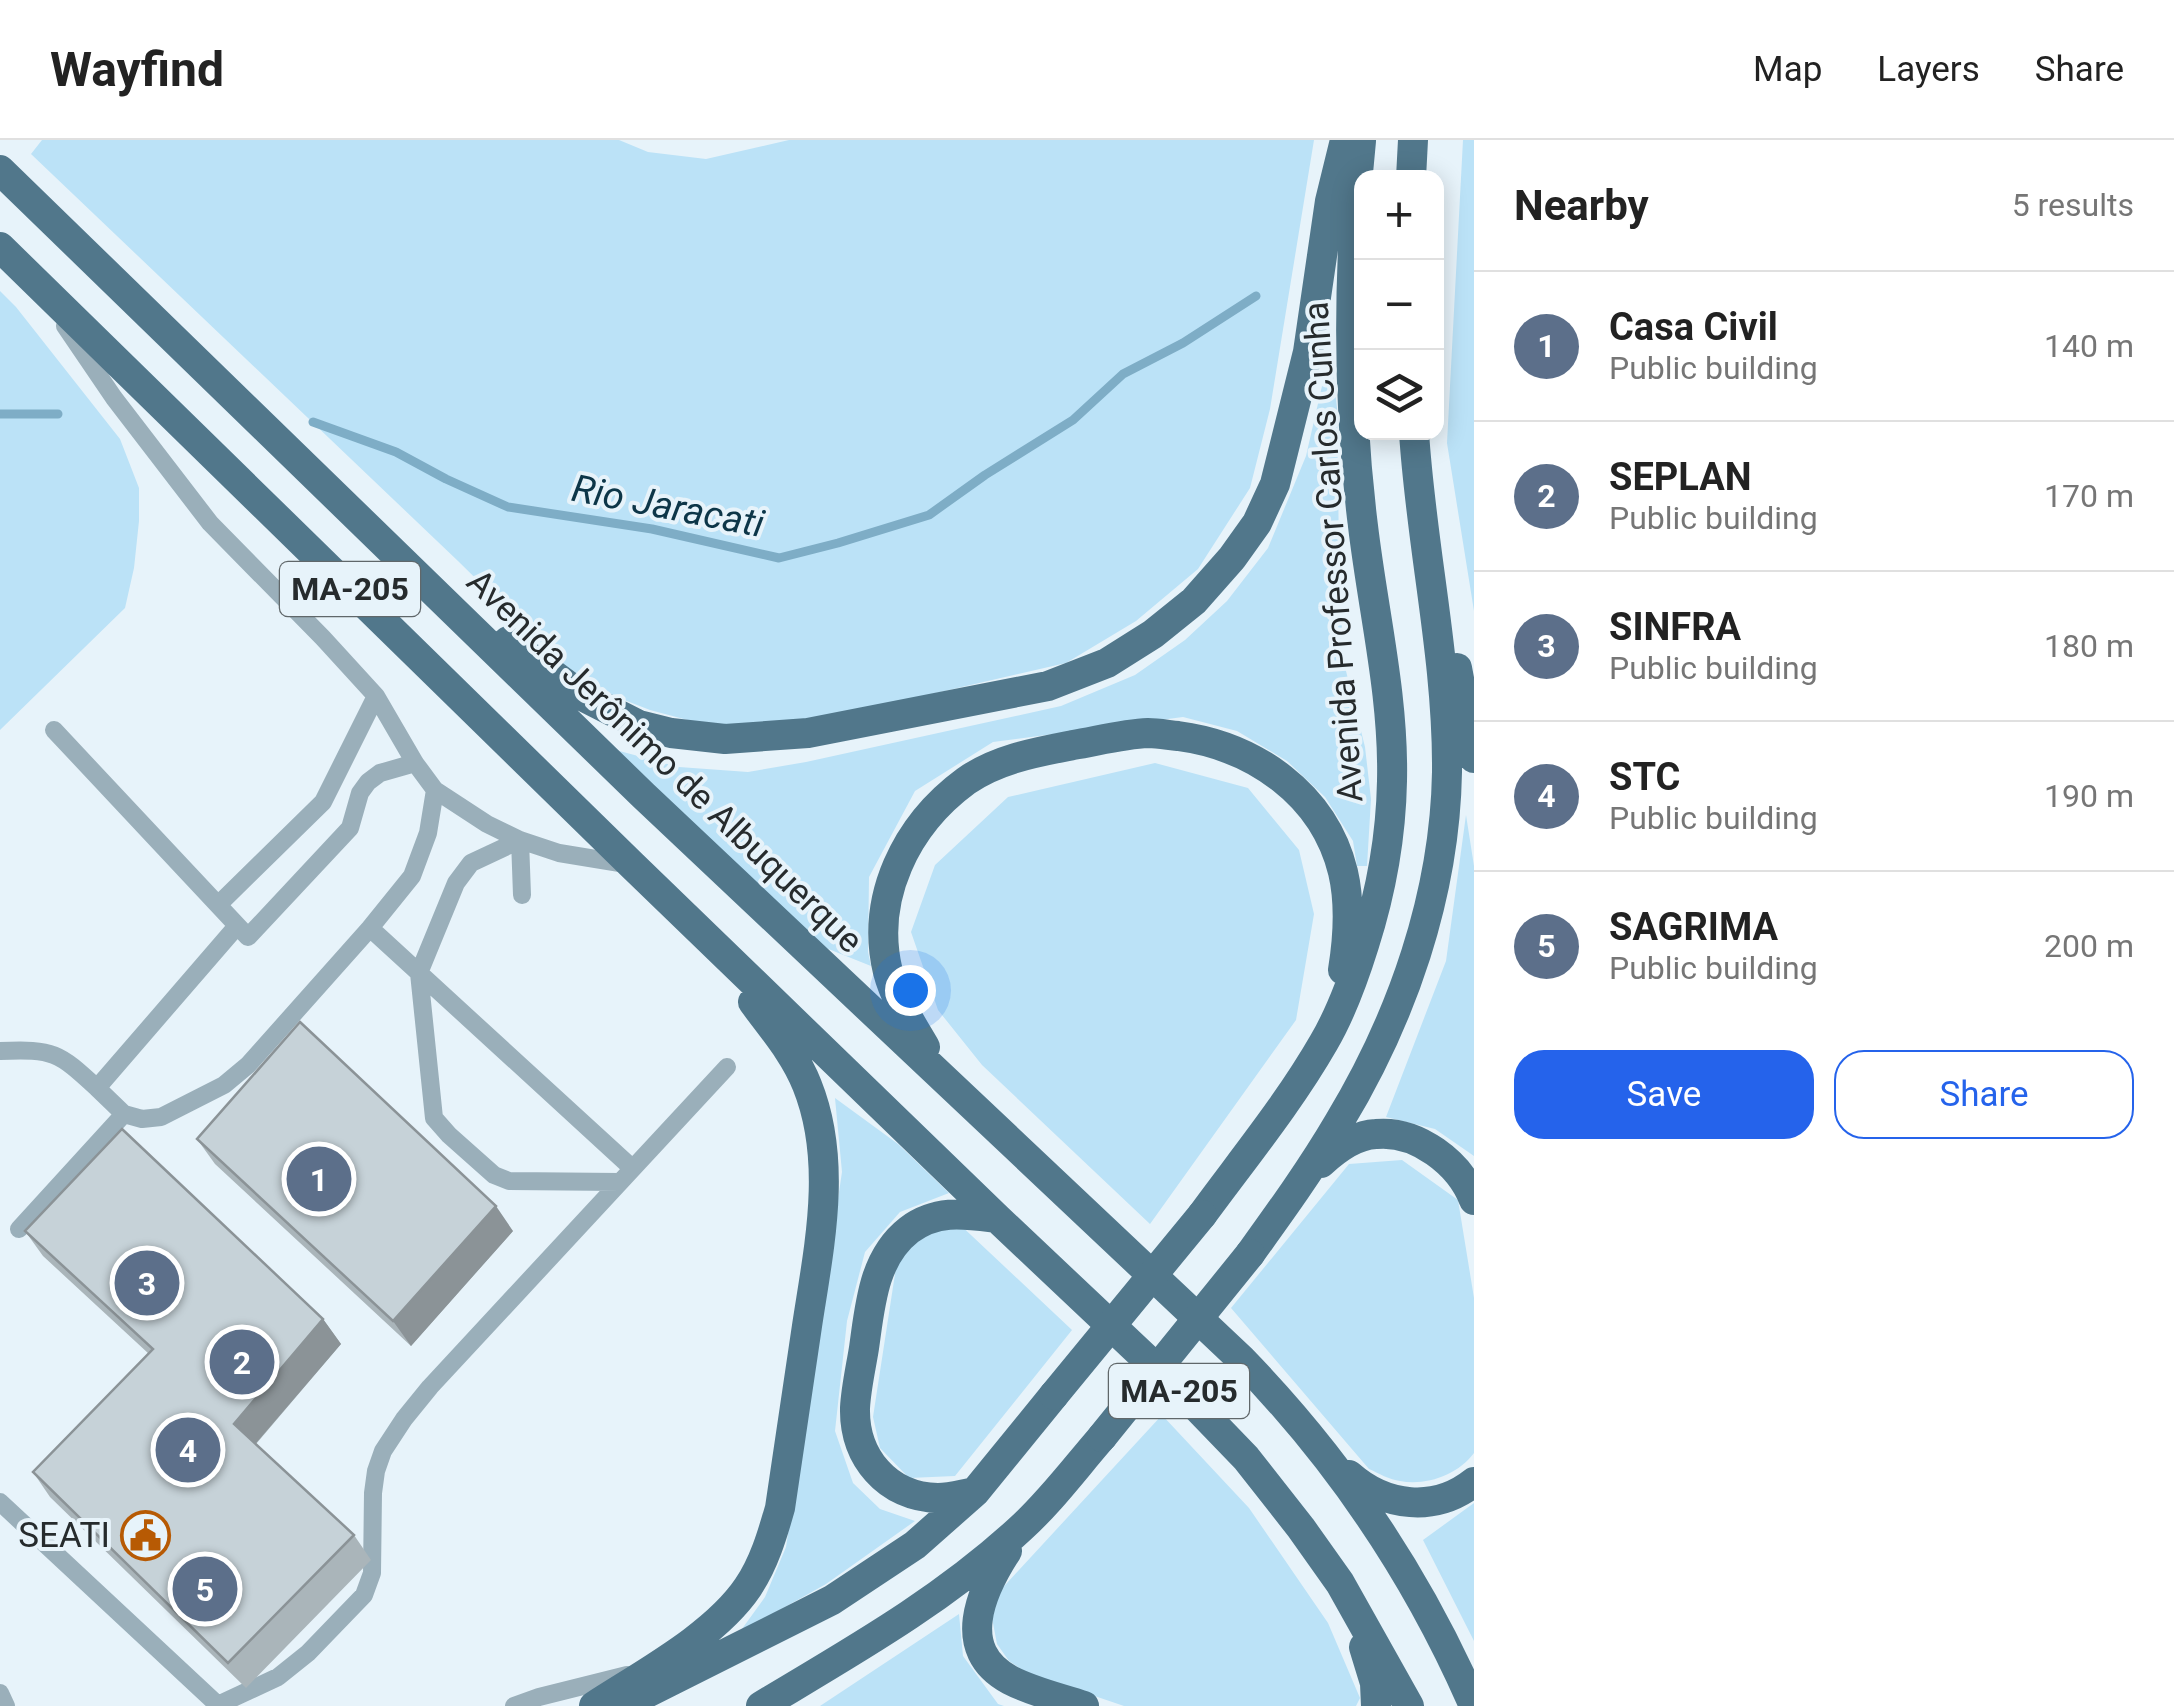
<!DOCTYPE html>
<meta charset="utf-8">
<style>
body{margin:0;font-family:Roboto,sans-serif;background:#f6f6f6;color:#222}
.controls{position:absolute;right:30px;top:30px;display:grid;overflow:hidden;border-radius:20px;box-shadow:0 5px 25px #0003}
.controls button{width:90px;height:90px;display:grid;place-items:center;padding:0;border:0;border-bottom:2px solid #e0e0e0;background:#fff;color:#222;font:50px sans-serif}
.you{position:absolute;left:910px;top:850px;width:35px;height:35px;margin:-25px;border:8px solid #fff;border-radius:50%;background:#1a73e8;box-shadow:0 0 0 15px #1a73e833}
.badge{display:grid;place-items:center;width:65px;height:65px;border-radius:50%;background:#2563eb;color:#fff;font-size:32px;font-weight:700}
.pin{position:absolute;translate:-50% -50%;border:5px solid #fff;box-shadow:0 2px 10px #0006}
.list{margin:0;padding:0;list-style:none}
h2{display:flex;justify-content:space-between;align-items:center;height:130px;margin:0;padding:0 40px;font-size:42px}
h2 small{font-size:32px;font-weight:400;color:#767676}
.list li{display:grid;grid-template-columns:65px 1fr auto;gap:30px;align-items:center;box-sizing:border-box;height:150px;padding:0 40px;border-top:2px solid #e0e0e0}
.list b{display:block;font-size:38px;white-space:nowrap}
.list p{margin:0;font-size:32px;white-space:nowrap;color:#767676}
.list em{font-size:32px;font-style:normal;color:#767676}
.actions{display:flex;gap:20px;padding:30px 40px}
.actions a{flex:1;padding:22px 0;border:2px solid #2563eb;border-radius:30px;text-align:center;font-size:35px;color:#2563eb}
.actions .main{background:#2563eb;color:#fff}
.icon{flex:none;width:55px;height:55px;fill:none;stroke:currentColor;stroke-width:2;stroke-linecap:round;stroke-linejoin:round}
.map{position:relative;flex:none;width:1474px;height:1566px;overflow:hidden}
header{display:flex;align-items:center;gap:60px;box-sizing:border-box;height:140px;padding:0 50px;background:#fff;border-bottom:2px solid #e0e0e0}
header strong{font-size:48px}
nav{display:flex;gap:55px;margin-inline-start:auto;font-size:35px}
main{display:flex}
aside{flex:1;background:#fff}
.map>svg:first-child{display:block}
.green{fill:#bbe2f7}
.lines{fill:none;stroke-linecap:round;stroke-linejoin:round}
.stream{stroke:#7eadc6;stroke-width:9}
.lane{stroke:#9aafba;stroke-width:18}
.primary{stroke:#51778b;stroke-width:30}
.primary-bridge{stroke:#51778b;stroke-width:30}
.wall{fill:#aab5ba}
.shaded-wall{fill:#8b9397}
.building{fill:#c6d2d8;stroke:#8b9397;stroke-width:2.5}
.labels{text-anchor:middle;stroke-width:8;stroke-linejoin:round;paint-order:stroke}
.shield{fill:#e7f3fa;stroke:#60676a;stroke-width:2.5}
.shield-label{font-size:32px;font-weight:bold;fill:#262b2d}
.street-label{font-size:35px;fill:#262b2d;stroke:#e7f3fa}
.poi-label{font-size:35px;fill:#262b2d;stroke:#e7f3fa;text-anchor:end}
.water-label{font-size:38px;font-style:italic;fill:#0d3648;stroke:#e7f3fa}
</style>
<header>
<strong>Wayfind</strong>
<nav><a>Map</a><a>Layers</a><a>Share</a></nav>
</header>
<main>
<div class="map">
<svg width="1474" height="1566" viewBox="0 0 1474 1566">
<rect width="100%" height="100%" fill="#e7f3fa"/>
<!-- green -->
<path class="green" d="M42 0H619L648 12 706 19 789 0H1314L1270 269 1250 348 1198 429 1136 481 1066 523 828 578 710 586 650 570 583 544 458 421 31 14Z
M1463 0H1474V471L1447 303Z
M0 151 16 167 120 299 139 348V381L134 428 125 468 0 590Z
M1330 211 1337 268 1339 412 1343 519 1365 607 1371 659 1367 726H1357L1353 701 1325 657 1287 621 1237 591 1183 577 993 602 915 651 869 737 868 812 871 826 791 794 612 609 679 627 748 632 806 622 1061 566 1135 535 1185 500 1227 461 1268 408 1306 316Z
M1155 623 1248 648 1299 710 1314 774 1296 880 1150 1084 982 925 938 870 911 792 935 725 1008 657Z
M1466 675 1474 726V1016L1435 989 1386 977 1446 821Z
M835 958 898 1004 949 1053 900 1072 865 1112 847 1181 835 1291 853 1343 880 1369 915 1381 826 1444 739 1493 765 1457 786 1407 842 1032Z
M1402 1020 1458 1060 1474 1158V1313C1458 1335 1426 1346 1400 1341 1390 1340 1378 1333 1369 1329L1231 1168 1349 1024Z
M955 1080 1072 1190 955 1336 909 1338 880 1308 873 1277 899 1108Z
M1162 1275 1249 1368 1328 1483 1360 1558 1356 1566H1124L1027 1533 1009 1521 997 1504 992 1478 995 1456Z
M1474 1363V1501L1423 1400Z
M959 1474 963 1516 998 1564 1004 1566H820Z"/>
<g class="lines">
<!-- stream -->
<path class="stream" d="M0 274H58
M313 282 396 312 446 339 508 367 652 389 779 418 838 403 929 375 985 335 1073 280 1123 234 1183 203 1256 156"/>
<!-- lane -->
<path class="lane" d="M65 186 114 258 210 383 323 498 376 556 415 623 435 650 487 684 520 700 559 713 626 724
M54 590 248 797 350 688 360 653 368 642 380 633 415 623
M522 755 520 700 471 723 456 743 419 833 434 978 449 995 494 1035 509 1041 620 1042
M218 765 323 662 376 556
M370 788 632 1028
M0 911C54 909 58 912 97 948L237 786
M97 948 124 974 142 979 161 977 224 945 248 925 370 788 412 736 428 693 435 650
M19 1089 124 974
M0 1362 219 1566
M0 1553 6 1566
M218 1565 278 1537 308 1513 364 1455 372 1433 373 1353 376 1331 383 1311 404 1279 430 1247 727 927
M514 1566 539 1557 627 1535"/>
<!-- primary -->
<path class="primary" d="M0 30 643 655 1242 1220C1340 1321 1418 1437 1474 1566
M1411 38 1413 0
M0 107 632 725 997 1078 1192 1262 1246 1318 1301 1388 1340 1443 1409 1566
M508 501 582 556 639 585 671 593 725 599 808 593 1048 546 1107 523 1153 494 1194 461 1232 418 1257 383 1275 344 1308 212 1330 61 1345 0
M1457 528 1474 618
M925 907C911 883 895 859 888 832 870 758 906 685 966 641 997 619 1037 612 1073 605 1097 601 1124 594 1148 593 1158 593 1168 595 1178 596 1254 606 1324 654 1343 732 1350 762 1348 799 1343 830
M1321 1023C1336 1009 1355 995 1376 994 1417 990 1460 1023 1474 1060
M1202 1075C1243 1019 1289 963 1324 902 1341 873 1354 837 1364 805 1381 752 1391 696 1392 641 1394 555 1373 471 1363 386 1347 258 1348 129 1361 1
M1250 1114C1281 1071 1312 1028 1339 982 1402 878 1445 755 1447 632 1448 518 1421 406 1414 292
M1349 1335C1385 1367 1435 1373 1474 1342
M975 1352C963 1354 950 1358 938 1358 887 1357 854 1317 855 1268 856 1248 861 1227 864 1208 870 1166 873 1118 909 1090 937 1069 965 1074 997 1078
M1007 1411C981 1451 954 1510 1010 1540 1033 1552 1060 1558 1084 1566
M1364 1507 1375 1543 1376 1566
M633 1560 832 1460 915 1405 975 1352 1054 1255
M594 1566C643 1534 715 1496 748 1447 764 1423 772 1396 780 1368 789 1308 798 1247 807 1186 819 1107 838 1022 807 945 795 914 772 888 753 862
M761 1566C851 1512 942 1461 1020 1389 1050 1362 1075 1328 1102 1297"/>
<!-- primary-bridge -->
<path class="primary-bridge" d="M1054 1255 1202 1075
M1102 1297 1250 1114"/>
</g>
<!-- wall -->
<path class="wall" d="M197 999 513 1091 411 1206 215 1024Z
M25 1091 323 1179 341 1204 256 1304 354 1395 371 1420 246 1548 50 1357 33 1332 149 1214 43 1116Z"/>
<!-- shaded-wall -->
<path class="shaded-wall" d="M496 1066 513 1091 411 1206 393 1181Z
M323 1179 341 1204 251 1309 234 1284Z"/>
<!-- building -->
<path class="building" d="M300 882 496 1066 393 1181 197 999Z
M122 989 323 1179 234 1284 354 1395 228 1523 33 1332 153 1209 25 1091Z"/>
<!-- icons -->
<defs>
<symbol id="civic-ring" viewBox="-11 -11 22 22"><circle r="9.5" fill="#e7f3fa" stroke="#b75a04" stroke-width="1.5"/><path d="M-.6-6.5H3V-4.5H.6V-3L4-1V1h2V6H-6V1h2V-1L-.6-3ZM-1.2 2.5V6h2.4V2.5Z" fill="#b75a04"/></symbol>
</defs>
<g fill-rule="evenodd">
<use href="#civic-ring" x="118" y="1368" width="55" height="55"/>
</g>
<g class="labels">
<!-- shield labels -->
<g class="shield">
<rect x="280" y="422" width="140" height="54" rx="8"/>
<rect x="1109" y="1224" width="140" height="54" rx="8"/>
</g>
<g class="shield-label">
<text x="350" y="460">MA-205</text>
<text x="1179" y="1262">MA-205</text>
</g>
<!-- street labels -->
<g class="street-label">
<text transform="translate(1333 412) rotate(-94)" y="12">Avenida Professor Carlos Cunha</text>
<text transform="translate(665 621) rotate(44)" y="12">Avenida Jerônimo de Albuquerque</text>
</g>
<!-- poi labels -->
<g class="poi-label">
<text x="110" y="1407">SEATI</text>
</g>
<!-- water labels -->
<g class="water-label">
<text transform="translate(668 366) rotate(11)" y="13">Rio Jaracati</text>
</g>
</g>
</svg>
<div class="controls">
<button>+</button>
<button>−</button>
<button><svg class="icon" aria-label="layers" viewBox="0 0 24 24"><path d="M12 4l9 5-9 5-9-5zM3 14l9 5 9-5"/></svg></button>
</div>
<div class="you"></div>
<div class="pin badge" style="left:319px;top:1039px;background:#5c6f8a">1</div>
<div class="pin badge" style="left:242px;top:1222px;background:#5c6f8a">2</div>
<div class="pin badge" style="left:147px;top:1143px;background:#5c6f8a">3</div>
<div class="pin badge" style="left:188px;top:1310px;background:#5c6f8a">4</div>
<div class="pin badge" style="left:205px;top:1449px;background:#5c6f8a">5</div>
</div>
<aside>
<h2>Nearby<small>5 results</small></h2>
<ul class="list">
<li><span class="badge" style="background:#5c6f8a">1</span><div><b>Casa Civil</b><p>Public building</p></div><em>140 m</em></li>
<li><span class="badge" style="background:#5c6f8a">2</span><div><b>SEPLAN</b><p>Public building</p></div><em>170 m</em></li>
<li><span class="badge" style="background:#5c6f8a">3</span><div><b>SINFRA</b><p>Public building</p></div><em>180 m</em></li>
<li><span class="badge" style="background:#5c6f8a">4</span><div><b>STC</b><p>Public building</p></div><em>190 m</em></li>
<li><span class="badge" style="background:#5c6f8a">5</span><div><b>SAGRIMA</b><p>Public building</p></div><em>200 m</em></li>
</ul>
<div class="actions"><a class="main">Save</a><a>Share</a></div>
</aside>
</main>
